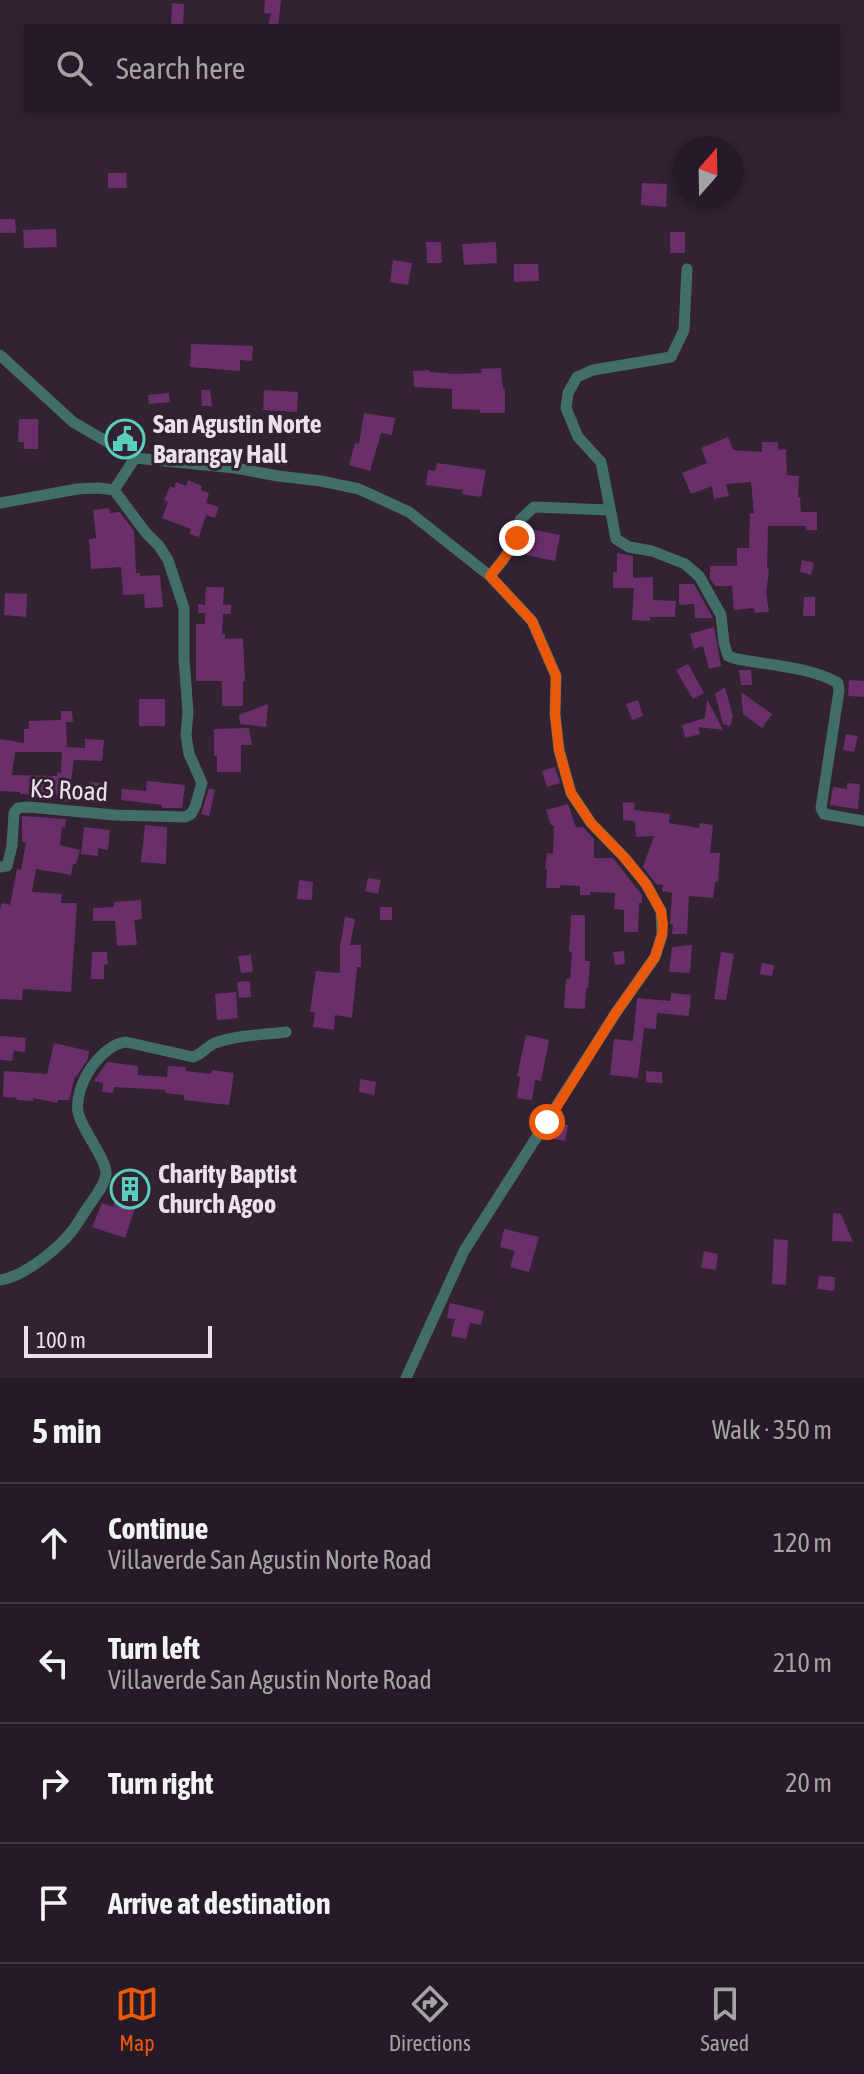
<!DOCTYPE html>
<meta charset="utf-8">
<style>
body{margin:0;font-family:"Asap Condensed",sans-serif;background:#2e232e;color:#f1f3f6}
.compass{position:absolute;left:672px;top:136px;width:72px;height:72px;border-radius:50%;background:#261a26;box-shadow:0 4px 12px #0003;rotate:20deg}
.scale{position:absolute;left:24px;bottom:20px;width:188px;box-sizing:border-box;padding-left:8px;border:4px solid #ece0eb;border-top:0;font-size:22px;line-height:28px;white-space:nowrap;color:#ece0eb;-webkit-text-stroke:6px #322232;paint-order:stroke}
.stop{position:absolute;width:24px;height:24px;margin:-18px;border:6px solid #ea580c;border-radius:50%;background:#fff}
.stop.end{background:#ea580c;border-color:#fff;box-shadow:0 2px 8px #0008}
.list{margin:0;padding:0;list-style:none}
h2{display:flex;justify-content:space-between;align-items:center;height:104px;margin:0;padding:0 32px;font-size:34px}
h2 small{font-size:26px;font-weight:400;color:#a4a1a7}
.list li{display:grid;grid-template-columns:52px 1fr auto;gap:24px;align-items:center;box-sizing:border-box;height:120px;padding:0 32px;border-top:2px solid #423843}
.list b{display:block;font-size:30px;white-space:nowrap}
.list p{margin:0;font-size:26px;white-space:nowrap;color:#a4a1a7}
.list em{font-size:26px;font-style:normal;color:#a4a1a7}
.icon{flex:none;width:44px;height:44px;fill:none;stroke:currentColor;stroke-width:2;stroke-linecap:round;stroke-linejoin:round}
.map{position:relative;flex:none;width:864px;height:1378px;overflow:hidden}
.search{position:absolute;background:#261a26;box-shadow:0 4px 12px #0003;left:24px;right:24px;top:24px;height:88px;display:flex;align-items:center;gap:20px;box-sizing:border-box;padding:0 28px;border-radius:0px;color:#a4a1a7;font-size:30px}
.sheet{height:584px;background:#261a26}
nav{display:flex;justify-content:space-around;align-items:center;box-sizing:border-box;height:112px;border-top:2px solid #423843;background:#261a26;font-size:22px;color:#a4a1a7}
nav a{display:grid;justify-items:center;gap:4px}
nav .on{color:#ea580c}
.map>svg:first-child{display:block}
.building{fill:#6a2f6a;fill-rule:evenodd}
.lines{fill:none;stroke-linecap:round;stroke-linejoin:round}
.street{stroke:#416f67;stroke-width:11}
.route{stroke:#ea580c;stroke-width:10}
.labels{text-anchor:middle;stroke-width:6;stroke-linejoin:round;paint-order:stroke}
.poi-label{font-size:26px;font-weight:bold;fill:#ece0eb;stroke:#322232;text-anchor:start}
.street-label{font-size:26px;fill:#ece0eb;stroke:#322232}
</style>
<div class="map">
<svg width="864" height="1378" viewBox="0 0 864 1378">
<rect width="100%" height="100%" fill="#322232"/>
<!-- building -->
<path class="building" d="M265 0H281L278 26H268L271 14 264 13Z
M172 3 184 4 183 26H171Z
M108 173H126L127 188H108Z
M642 183 667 184 666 207 641 205Z
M0 219H15L16 233H0Z
M56 229 57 247 24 248 23 230Z
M670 232H685V253H670Z
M426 242H441L442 263H427Z
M496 242 497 263 464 265 462 244Z
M393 260 412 263 408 285 390 282Z
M514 264H538L539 281 514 282Z
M191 344 253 346 252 361 240 360V371L190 367Z
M501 368 503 389H505V413H480V410L452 409V389L414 387 413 371 429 370 430 372 456 374 482 373 481 369Z
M201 390H210L212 406H202Z
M264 390 298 392 297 412 263 410Z
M169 393 170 402 149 404 148 395Z
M364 413 395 418 392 435 381 433 370 471 349 465 355 443 359 444Z
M19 419H38V449H24V442H18Z
M119 426 139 438 134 447 113 436Z
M728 437 733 450 762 452V442H778V450L786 449 787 475 799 476 798 497H800L801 512H817V530H806V526H768L767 568 769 569 766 593 769 612 755 613 754 608 734 610 732 586H715L710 579V566H737V548H749L750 513H754L751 482 726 484 729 496 714 499 712 486 691 494 682 473 707 463 701 448Z
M437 463 486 470 481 497 462 494 463 490 426 485 428 470 435 471Z
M188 480 202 486 201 490 209 493 206 503 219 507 215 518 206 515 199 537 189 534 191 529 162 518 168 502 164 500 170 486 174 488 176 482 186 486Z
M109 508 110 513 120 512 134 531 136 573H140V576L160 575 163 607 145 608 144 594 123 595 121 567 91 569 89 539 96 538 93 510Z
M531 529 560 535 555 561 526 555Z
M617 553 633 556V578L653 577V600L676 601 675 617H650V621L632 620 634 588H613V572H617Z
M802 560 814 563 811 575 800 572Z
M679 584H694L713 618H695L694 604 679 605Z
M206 587H224L223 605H231V614H223L222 634H225V639L243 638 245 681H243V706H222V681H196V624H205V613H198V604L205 605Z
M5 593 27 594 26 617 4 615Z
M804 597H815V616H803Z
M714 627 721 666 709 669 703 646 694 649 690 634Z
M688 664 704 693 693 699 676 670Z
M739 670H751L752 685H741Z
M849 680 864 681V697L848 696Z
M725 687 733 717 730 726 723 724 715 694Z
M741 692 772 714 762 728 743 714Z
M139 699H165V726H139Z
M707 699 723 730 698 727 700 734 685 738 682 725 705 718Z
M638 700 643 716 632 720 626 704Z
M268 704 266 727 240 724 239 715Z
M61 711H72L73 722H66L67 747 85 748V739L104 740 102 761 74 760 68 802 60 801V795L20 794V792L0 791V739L24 743V729H29V721L61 720ZM15 752H62L61 773 57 772V776L12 775Z
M249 728 252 745H241V772H217V756H214V729Z
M846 734 858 736 854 752 843 750Z
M555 767 560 783 547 787 542 771Z
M147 781 185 785 182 808H162V805L121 800 122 789 146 791Z
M89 782 101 783 100 803 87 802Z
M847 783 860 784 858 809 830 805 833 787 847 789Z
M209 788 215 790 209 816 201 814Z
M623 802 635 803 634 810 670 814 669 823 699 828 700 823 713 825 710 853H720L718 882H715L713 898 689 896 687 934H672L673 924H670L672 893 662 891 663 885 656 884 643 867 654 836 636 837 635 821 623 820Z
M568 804 576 827H583L594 839V858H613L642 895V903H639L638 932H624V910L614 909 615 893 590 892V895H580V886L560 885V888H546L547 869H545L547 853 553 854 554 825H551L546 810Z
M22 816 66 819 65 828 62 827 60 845 80 850 76 864H73L71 875 36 869 32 892 62 894 61 903H77L71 992 23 989 22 1000 0 999V909L2 903 10 905 17 869 21 870 26 842H22Z
M145 825 167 827 166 864 141 862Z
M84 827 110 830 108 850 98 848V856L81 854Z
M368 878 381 880 378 894 365 891Z
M299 880 313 882 312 900 297 899Z
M141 900 142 919 134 920 137 945 117 946 115 921H93V908L114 907V902Z
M380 907H392V920H380Z
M571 915H585V961H590L588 988H586L585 1009 564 1008 566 979H570L572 952 569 951Z
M345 917 355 919 350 945H361V967H357L352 1018 335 1015 334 1030 313 1027 315 1012H310L316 971 340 973V947Z
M692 945 690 973 669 972 672 947Z
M624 951 625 964 615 965 613 952Z
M92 952H107L108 964 104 965V979H91Z
M721 952 734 954 726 1000 714 999Z
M251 955 253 972 241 973 238 956Z
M762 963 774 965 772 976 760 974Z
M250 981 251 997 239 998 237 982Z
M236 992 238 1018 217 1020 215 994Z
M671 993 691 995 689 1016 657 1013 656 1029 644 1028 638 1078 610 1075 614 1039 633 1041 637 998 670 1001Z
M526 1035 549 1040 541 1081 535 1080 532 1100 517 1098 520 1077 517 1076Z
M0 1036 26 1038 25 1052 14 1051 12 1061 0 1060Z
M54 1043 89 1051 88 1059 76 1077 75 1076 69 1100H58L57 1103 33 1098V1101L17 1100V1098L3 1097 4 1071 47 1074Z
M107 1062 138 1066V1075L167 1077 168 1066 186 1067V1071L211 1074 212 1070 234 1073 229 1105 184 1100V1095L165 1093 166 1090 114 1087 113 1093 102 1092 103 1083 94 1081Z
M646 1071 662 1072V1083L646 1082Z
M360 1079 376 1082 374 1095 359 1092Z
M556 1123 568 1125 565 1141 549 1138 550 1132Z
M121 1176 145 1182 138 1206 136 1205 125 1238 92 1227 102 1203 113 1207Z
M833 1213 841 1214 853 1242 832 1241Z
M504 1229 539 1237 529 1272 510 1267 515 1251 500 1247Z
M774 1239 788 1240 786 1285 772 1284Z
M704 1251 718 1254 716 1270 701 1268Z
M819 1276 835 1277 834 1291 817 1289Z
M450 1303 484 1311 481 1325 470 1323 466 1339 451 1336 455 1319 447 1318Z"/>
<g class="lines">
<!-- street -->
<path class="street" d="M687 269 684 330 671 357 593 370 577 377 568 393 566 408 578 437 601 462 616 539 629 547 652 551 685 564 699 576 721 615 724 643 728 656 737 659C768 665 811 667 838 683L839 691 821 808 824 814 864 821
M0 355 73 422 135 458 235 468 278 476 321 481 359 489 409 512 490 576 532 621 556 676 555 714 559 750 571 793 591 823 624 857 646 884 661 911 662 935 655 957 615 1014 464 1251 406 1378
M0 503 77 489 99 488 114 490 135 458
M490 576 503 560 517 538 520 520 534 507 609 510
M0 867 7 866 12 846 14 813 18 808 29 807 114 815 185 817 191 814 195 807 202 783 189 754 186 735 188 712 184 659V608L168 560 159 546 146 533 114 490
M0 1280C22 1277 51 1254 67 1237 75 1229 81 1217 88 1207 94 1198 105 1185 106 1174 107 1159 82 1131 78 1112 74 1086 100 1045 126 1042L193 1057C202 1054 206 1047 215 1043 236 1035 263 1035 286 1032"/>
</g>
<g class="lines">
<!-- route -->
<path class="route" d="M517 538 503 560 490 576 532 621 556 676 555 714 559 750 571 793 591 823 624 857 646 884 661 911 663 924 662 935 655 957 615 1014 547 1122"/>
</g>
<!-- icons -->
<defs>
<symbol id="civic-ring" viewBox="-11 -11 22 22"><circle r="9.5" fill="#322232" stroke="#5acebd" stroke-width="1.5"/><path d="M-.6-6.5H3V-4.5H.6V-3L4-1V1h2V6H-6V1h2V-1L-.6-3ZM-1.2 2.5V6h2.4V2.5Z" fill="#5acebd"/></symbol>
<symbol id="building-ring" viewBox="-11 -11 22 22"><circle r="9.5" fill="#322232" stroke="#5acebd" stroke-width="1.5"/><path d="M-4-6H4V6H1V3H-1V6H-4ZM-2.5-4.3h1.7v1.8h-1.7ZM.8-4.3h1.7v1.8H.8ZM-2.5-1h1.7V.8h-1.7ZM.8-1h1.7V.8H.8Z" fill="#5acebd"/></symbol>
</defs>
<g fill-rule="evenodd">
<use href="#civic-ring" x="103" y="417" width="44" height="44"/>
<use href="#building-ring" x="108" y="1167" width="44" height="44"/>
</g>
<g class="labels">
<!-- poi labels -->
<g class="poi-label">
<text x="153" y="433">San Agustin Norte<tspan x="153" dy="30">Barangay Hall</tspan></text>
<text x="158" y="1183">Charity Baptist<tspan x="158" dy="30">Church Agoo</tspan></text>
</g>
<!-- street labels -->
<g class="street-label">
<text transform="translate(69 790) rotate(3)" y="9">K3 Road</text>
</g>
</g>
</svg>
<svg class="compass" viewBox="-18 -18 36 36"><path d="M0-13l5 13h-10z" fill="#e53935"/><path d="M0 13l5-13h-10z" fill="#a4a1a7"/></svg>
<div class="scale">100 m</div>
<div class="stop" style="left:547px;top:1122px"></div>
<div class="stop end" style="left:517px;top:538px"></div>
<div class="search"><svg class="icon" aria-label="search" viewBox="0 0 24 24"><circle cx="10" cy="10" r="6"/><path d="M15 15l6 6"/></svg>Search here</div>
</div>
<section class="sheet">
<h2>5 min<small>Walk · 350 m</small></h2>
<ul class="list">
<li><svg class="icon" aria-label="ahead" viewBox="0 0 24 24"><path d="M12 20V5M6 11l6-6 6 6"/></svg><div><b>Continue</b><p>Villaverde San Agustin Norte Road</p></div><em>120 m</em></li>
<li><svg class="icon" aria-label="left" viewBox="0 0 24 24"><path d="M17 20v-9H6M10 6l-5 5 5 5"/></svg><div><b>Turn left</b><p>Villaverde San Agustin Norte Road</p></div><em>210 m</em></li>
<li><svg class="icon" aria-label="right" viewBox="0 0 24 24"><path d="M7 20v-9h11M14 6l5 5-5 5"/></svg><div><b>Turn right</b></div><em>20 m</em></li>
<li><svg class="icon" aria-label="arrive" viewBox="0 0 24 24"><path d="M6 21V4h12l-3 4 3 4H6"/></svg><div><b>Arrive at destination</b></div></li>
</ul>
</section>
<nav>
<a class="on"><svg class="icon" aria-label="map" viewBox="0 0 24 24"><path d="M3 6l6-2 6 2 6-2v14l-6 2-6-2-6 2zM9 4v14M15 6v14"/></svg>Map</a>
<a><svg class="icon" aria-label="directions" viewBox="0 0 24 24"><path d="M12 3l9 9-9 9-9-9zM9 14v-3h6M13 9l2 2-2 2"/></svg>Directions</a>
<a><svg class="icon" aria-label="saved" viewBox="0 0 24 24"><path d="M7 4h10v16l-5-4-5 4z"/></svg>Saved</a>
</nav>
